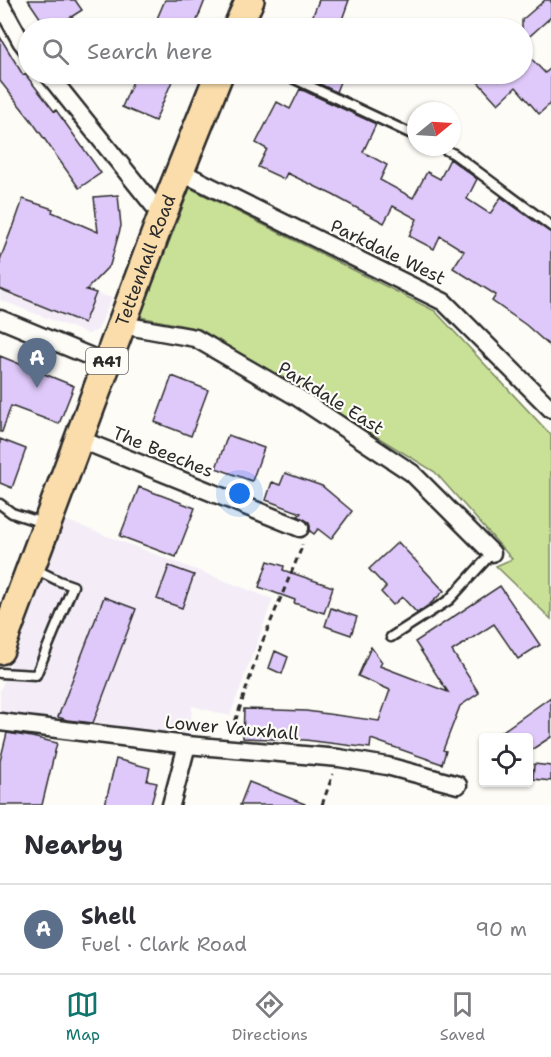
<!DOCTYPE html>
<meta charset="utf-8">
<style>
body{margin:0;font-family:"Shantell Sans",sans-serif;background:#f7f7f7;color:#2b2b33}
.controls{position:absolute;right:18px;bottom:18px;display:grid;overflow:hidden;border-radius:6px;box-shadow:0 2px 4px #0004}
.controls button{width:54px;height:54px;display:grid;place-items:center;padding:0;border:0;border-bottom:2px solid #e1e1e2;background:#fff;color:#2b2b33;font:30px sans-serif}
.compass{position:absolute;left:407px;top:102px;width:54px;height:54px;border-radius:50%;background:#fff;box-shadow:0 2px 4px #0004;rotate:72deg}
.you{position:absolute;left:240px;top:494px;width:21px;height:21px;margin:-15px;border:4px solid #fff;border-radius:50%;background:#1a73e8;box-shadow:0 0 0 9px #1a73e833}
.badge{display:grid;place-items:center;width:39px;height:39px;border-radius:50%;background:#0f766e;color:#fff;font-size:20px;font-weight:700}
.pin{position:absolute;translate:-50% -50px;filter:drop-shadow(0 2px 3px #0008)}
.pin::after{content:'';position:absolute;top:32px;width:21px;height:18px;background:inherit;clip-path:polygon(0 0,100% 0,50% 100%)}
.list{margin:0;padding:0;list-style:none}
h2{display:flex;justify-content:space-between;align-items:center;height:78px;margin:0;padding:0 24px;font-size:26px}
h2 small{font-size:20px;font-weight:400;color:#7c7c81}
.list li{display:grid;grid-template-columns:39px 1fr auto;gap:18px;align-items:center;box-sizing:border-box;height:90px;padding:0 24px;border-top:2px solid #e1e1e2}
.list b{display:block;font-size:22px;white-space:nowrap}
.list p{margin:0;font-size:20px;white-space:nowrap;color:#7c7c81}
.list em{font-size:20px;font-style:normal;color:#7c7c81}
.icon{flex:none;width:33px;height:33px;fill:none;stroke:currentColor;stroke-width:2;stroke-linecap:round;stroke-linejoin:round}
.map{position:relative;flex:none;width:551px;height:805px;overflow:hidden}
.search{position:absolute;background:#fff;box-shadow:0 2px 4px #0004;left:18px;right:18px;top:18px;height:66px;display:flex;align-items:center;gap:15px;box-sizing:border-box;padding:0 21px;border-radius:33px;color:#7c7c81;font-size:22px}
.sheet{height:168px;background:#fff}
nav{display:flex;justify-content:space-around;align-items:center;box-sizing:border-box;height:84px;border-top:2px solid #e1e1e2;background:#fff;font-size:16px;color:#7c7c81}
nav a{display:grid;justify-items:center;gap:3px}
nav .on{color:#0f766e}
.map>svg:first-child{display:block}
.built{fill:#f4edf8}
.green{fill:#c9e197;stroke:#7a8661;stroke-width:1.5}
.building{fill:#dfc9fa;stroke:#2b2b2b;stroke-width:1.5}
.lines{fill:none;stroke-linecap:round;stroke-linejoin:round}
.service-casing{stroke:#2b2b2b;stroke-width:13}
.minor-casing{stroke:#2b2b2b;stroke-width:21}
.trunk-casing{stroke:#2b2b2b;stroke-width:32}
.path{stroke:#2b2b2b;stroke-width:3;stroke-dasharray:6 4.5;stroke-linecap:butt}
.service{stroke:#fdfcf7;stroke-width:8}
.minor{stroke:#fdfcf7;stroke-width:16}
.trunk{stroke:#faddab;stroke-width:27}
.labels{text-anchor:middle;stroke-width:4.5;stroke-linejoin:round;paint-order:stroke}
.shield{fill:#fdfcf7;stroke:#6a6a68;stroke-width:1.5}
.shield-label{font-size:16px;font-weight:bold;fill:#2b2b2b}
.street-label{font-size:18px;fill:#2b2b2b;stroke:#fdfcf7}
</style>
<div class="map">
<svg width="551" height="805" viewBox="0 0 551 805">
<rect width="100%" height="100%" fill="#fdfcf7"/>
<filter id="ink" filterUnits="userSpaceOnUse"><feTurbulence type="fractalNoise" baseFrequency=".0167" numOctaves="2"/><feDisplacementMap in="SourceGraphic" scale="12" xChannelSelector="R" yChannelSelector="G"/><feConvolveMatrix kernelMatrix="1 2 1 2 8 2 1 2 1" color-interpolation-filters="sRGB"/></filter>
<g filter="url(#ink)">
<!-- built -->
<path class="built" d="M0 256 96 293 112 298 98 330 88 334 0 300Z
M65 520 273 599 230 716 192 706 190 740 0 718V691Z"/>
<!-- green -->
<path class="green" d="M190 188 435 311 551 435V619L496 566 512 559 435 472 200 329 140 317Z"/>
<!-- building -->
<path class="building" d="M28 0H75L82 10 54 28H47Z
M165 0H205L194 28H153Z
M319 0H349L339 28H308Z
M545 0H551V17L522 43V20Z
M0 37 23 75 25 74 54 111 56 110 101 173 79 188 31 120 0 81Z
M522 49 545 73 551 68V103L539 114 516 87 498 104 478 82 487 74H522Z
M136 74H175L155 121 122 107Z
M308 74H343L336 92 306 77Z
M300 89 376 124 363 152 387 165 380 180 413 198 427 172 440 179 450 159 477 179 467 199 490 214 501 197 551 233V347L526 325 492 301 496 295 453 268 464 251 440 236 434 249 409 236 417 219 393 206 384 223 333 195 287 173 284 179 258 167 267 149 256 143 277 102 290 109Z
M118 195 121 226 110 265 86 290 96 293 84 323 0 289V260L12 228H13L23 199 53 209 52 212 98 232 94 197Z
M0 356 74 386 59 424 11 406 2 432H0Z
M172 376 208 390 191 436 155 422Z
M228 435 264 448 252 481 216 468Z
M0 439 26 449 12 488 0 483Z
M285 473 322 486 352 511 331 539 318 529 314 534 310 531V526L309 522 298 516 301 513 266 500 272 482 280 485Z
M139 487 195 508 176 557 120 536Z
M398 542 444 591 430 604 417 613 402 597 393 605 381 592 386 587 369 569Z
M268 561 284 566 283 570 333 587 324 613 294 603 295 600 259 587Z
M169 566 194 575 182 608 157 599Z
M500 586 540 645 518 659 494 624 452 651 479 693 460 706 443 750 446 751 442 764 371 739 370 748 305 740 243 738 244 709 306 711 379 721 390 690 358 676 371 647 382 662 380 666 448 692 415 642Z
M104 597 136 609 93 723 67 720 58 717Z
M331 608 357 617 351 635 325 626Z
M275 651 288 657 282 674 269 668Z
M551 697V737L528 752V738H493Z
M7 733 32 737 57 743 42 805H0V761Z
M116 759 150 768 147 781 157 783 151 805H105Z
M534 764 551 766V781L533 779Z
M249 782 305 804V805H240Z"/>
<g class="lines">
<defs>
<path id="service" d="M284 74 416 136
M440 147 454 154 551 226
M0 504 12 513 43 523
M391 637 449 600 492 553
M0 673 36 675 73 586 59 581 33 568"/>
<path id="minor" d="M0 3 21 41 28 50
M48 74 162 216
M179 171 444 302 551 409
M0 319 106 363
M122 325 195 338 297 397 412 473 492 553
M79 439 300 528
M0 722 187 745 339 758 387 766 458 785
M171 805 187 745"/>
<g id="trunk">
<path d="M237 28 250 0"/>
<path id="s1" d="M0 650 162 216 219 74"/>
</g>
</defs>
<!-- service casing -->
<use href="#service" class="service-casing"/>
<!-- minor casing -->
<use href="#minor" class="minor-casing"/>
<!-- trunk casing -->
<use href="#trunk" class="trunk-casing"/>
<!-- path -->
<path class="path" d="M232 731 261 645 302 547V544
M322 805 333 774"/>
<!-- service -->
<use href="#service" class="service"/>
<!-- minor -->
<use href="#minor" class="minor"/>
<!-- trunk -->
<use href="#trunk" class="trunk"/>
</g>
</g>
<g class="labels">
<!-- shield labels -->
<rect class="shield" x="86" y="348" width="42" height="26" rx="4.5"/>
<g class="shield-label">
<text x="107" y="367">A41</text>
</g>
<!-- street labels -->
<g class="street-label">
<text transform="translate(388 252) rotate(26)" y="6">Parkdale West</text>
<text dy="6" stroke="none"><textPath href="#s1" startOffset="416">Tettenhall Road</textPath></text>
<text transform="translate(331 398) rotate(32)" y="6">Parkdale East</text>
<text transform="translate(163 452) rotate(22)" y="6">The Beeches</text>
<text transform="translate(232 728) rotate(5)" y="6">Lower Vauxhall</text>
</g>
</g>
</svg>
<div class="controls">
<button><svg class="icon" aria-label="locate" viewBox="0 0 24 24"><circle cx="12" cy="12" r="6"/><path d="M12 2v4M12 18v4M2 12h4M18 12h4"/></svg></button>
</div>
<svg class="compass" viewBox="-18 -18 36 36"><path d="M0-13l5 13h-10z" fill="#e53935"/><path d="M0 13l5-13h-10z" fill="#7c7c81"/></svg>
<div class="you"></div>
<div class="pin badge" style="left:37px;top:388px;background:#5c6f8a">A</div>
<div class="search"><svg class="icon" aria-label="search" viewBox="0 0 24 24"><circle cx="10" cy="10" r="6"/><path d="M15 15l6 6"/></svg>Search here</div>
</div>
<section class="sheet">
<h2>Nearby<small></small></h2>
<ul class="list">
<li><span class="badge" style="background:#5c6f8a">A</span><div><b>Shell</b><p>Fuel · Clark Road</p></div><em>90 m</em></li>
</ul>
</section>
<nav>
<a class="on"><svg class="icon" aria-label="map" viewBox="0 0 24 24"><path d="M3 6l6-2 6 2 6-2v14l-6 2-6-2-6 2zM9 4v14M15 6v14"/></svg>Map</a>
<a><svg class="icon" aria-label="directions" viewBox="0 0 24 24"><path d="M12 3l9 9-9 9-9-9zM9 14v-3h6M13 9l2 2-2 2"/></svg>Directions</a>
<a><svg class="icon" aria-label="saved" viewBox="0 0 24 24"><path d="M7 4h10v16l-5-4-5 4z"/></svg>Saved</a>
</nav>
